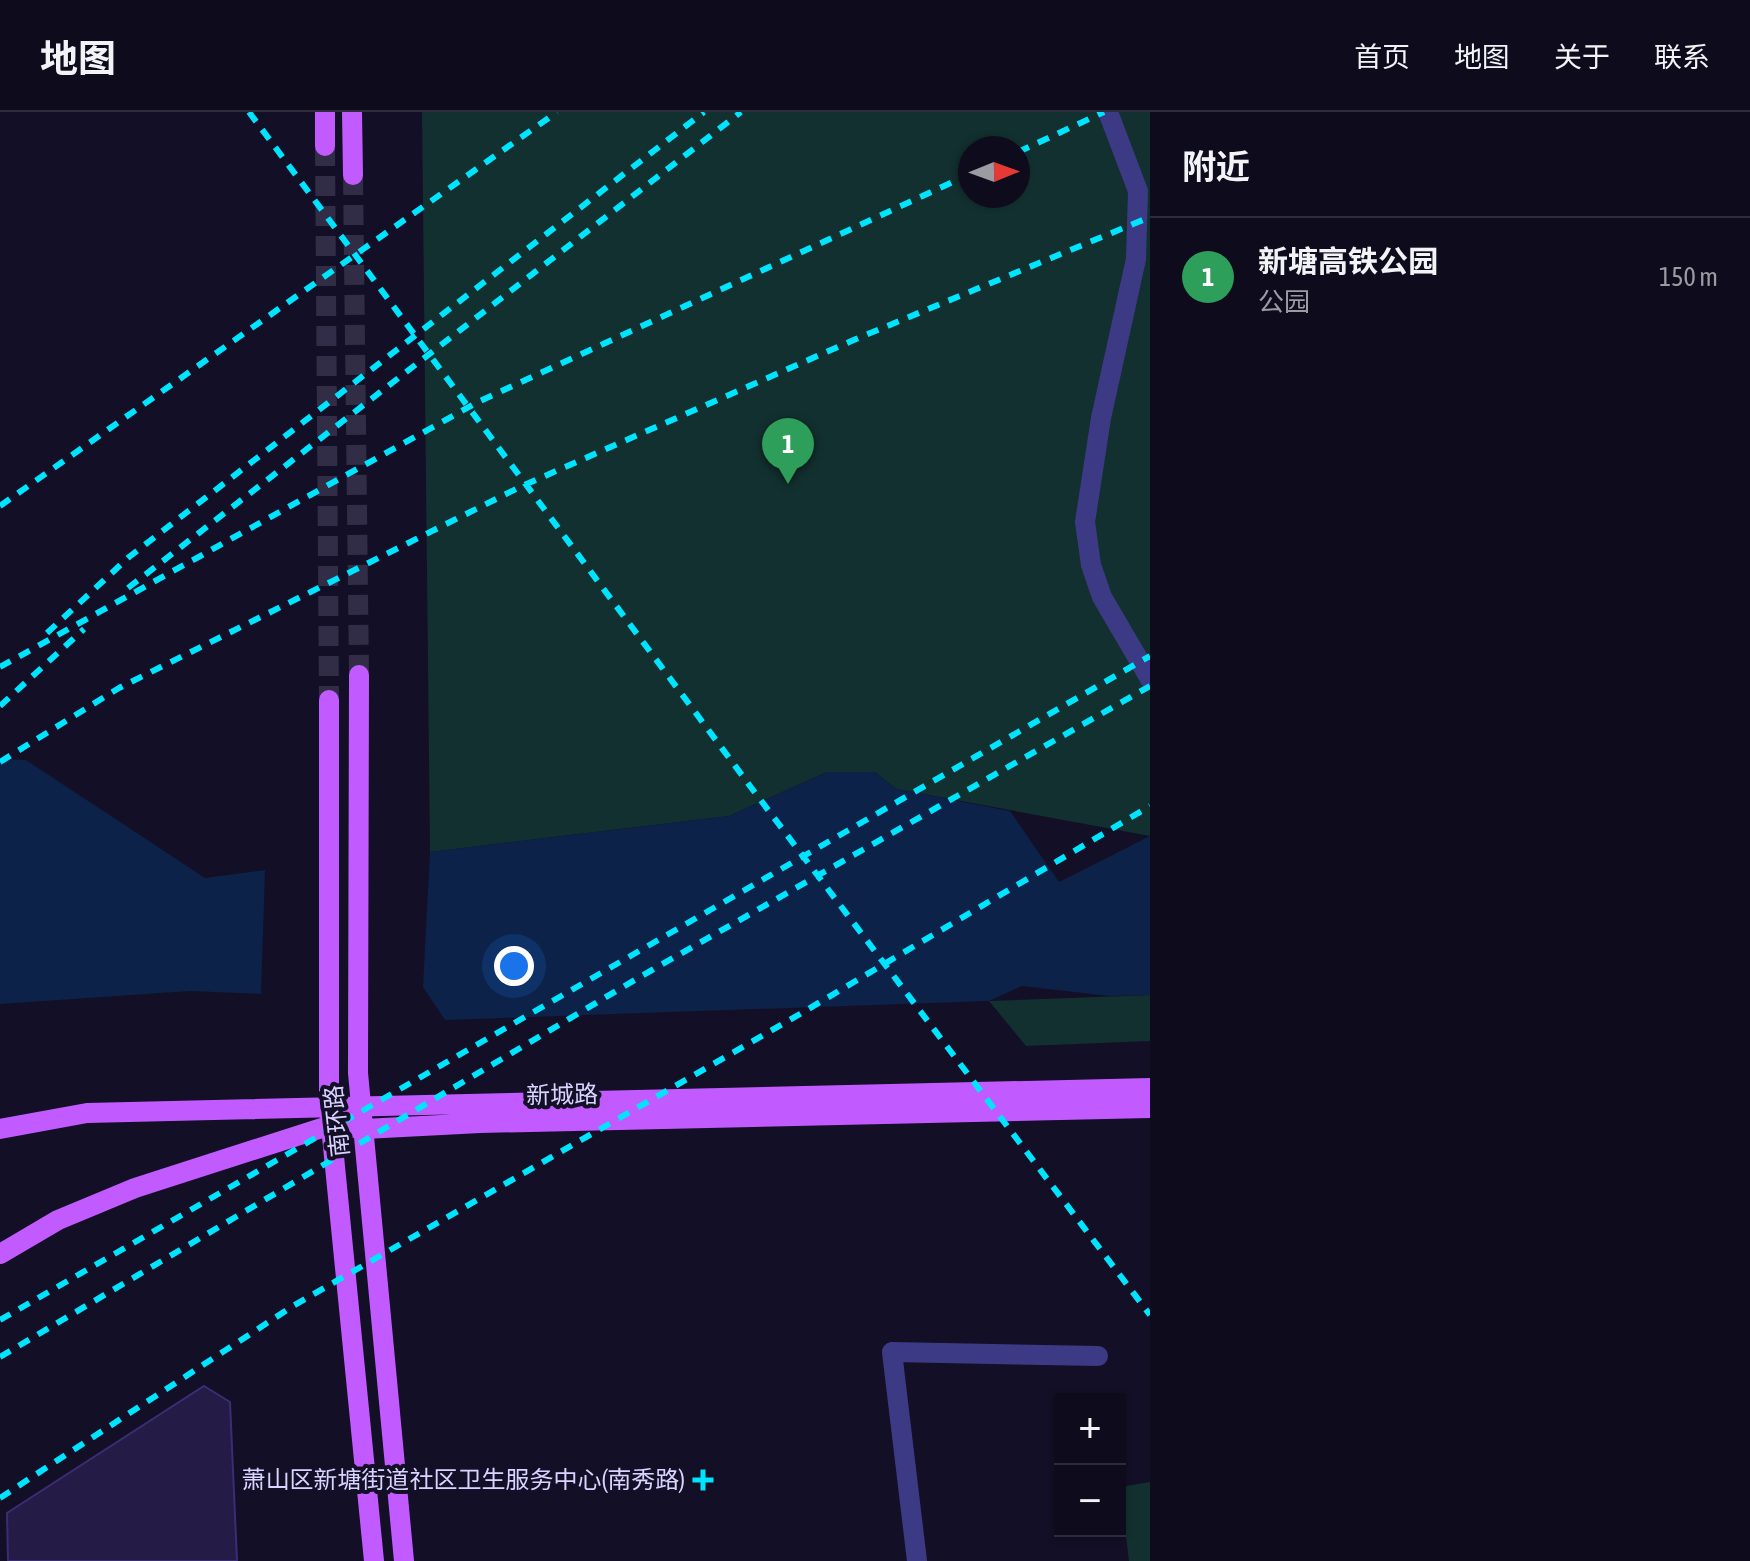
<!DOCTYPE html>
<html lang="zh">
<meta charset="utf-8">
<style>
body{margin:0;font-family:"Asap Condensed","Noto Sans SC",sans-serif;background:#171425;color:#f1f3f6}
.controls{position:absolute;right:24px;bottom:24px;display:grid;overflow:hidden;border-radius:0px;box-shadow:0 2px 6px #0004}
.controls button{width:72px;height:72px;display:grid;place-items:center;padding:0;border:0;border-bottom:2px solid #2e2b3b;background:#0e0b1c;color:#f1f3f6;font:40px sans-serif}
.compass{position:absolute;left:958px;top:24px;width:72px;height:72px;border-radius:50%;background:#0e0b1c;box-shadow:0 2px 6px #0004;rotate:89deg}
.you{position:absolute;left:514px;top:854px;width:28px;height:28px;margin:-20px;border:6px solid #fff;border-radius:50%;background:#1a73e8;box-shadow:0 0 0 12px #1a73e833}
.badge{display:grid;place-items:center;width:52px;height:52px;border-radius:50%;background:#00e5ff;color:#fff;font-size:26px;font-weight:700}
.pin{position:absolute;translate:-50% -66px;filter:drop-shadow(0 2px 4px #0008)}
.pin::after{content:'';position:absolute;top:42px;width:28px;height:24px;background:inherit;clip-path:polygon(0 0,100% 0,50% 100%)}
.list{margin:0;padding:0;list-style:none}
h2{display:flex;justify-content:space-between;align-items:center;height:104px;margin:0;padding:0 32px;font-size:34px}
h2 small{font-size:26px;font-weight:400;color:#9b9ba3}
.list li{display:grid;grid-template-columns:52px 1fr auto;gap:24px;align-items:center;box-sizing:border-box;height:120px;padding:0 32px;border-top:2px solid #2e2b3b}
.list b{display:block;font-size:30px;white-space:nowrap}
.list p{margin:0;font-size:26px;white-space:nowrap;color:#9b9ba3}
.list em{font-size:26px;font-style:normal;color:#9b9ba3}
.map{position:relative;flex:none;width:1150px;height:1449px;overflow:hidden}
header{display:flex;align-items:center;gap:48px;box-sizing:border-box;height:112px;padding:0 40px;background:#0e0b1c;border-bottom:2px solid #2e2b3b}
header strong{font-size:38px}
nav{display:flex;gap:44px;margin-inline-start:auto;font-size:28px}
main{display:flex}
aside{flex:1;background:#0e0b1c}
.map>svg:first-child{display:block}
.green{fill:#12302f;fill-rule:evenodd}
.water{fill:#0c2248}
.building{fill:#241b47;stroke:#3b2d73;stroke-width:2}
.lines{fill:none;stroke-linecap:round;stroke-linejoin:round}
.primary-tunnel{stroke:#312d47;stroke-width:20;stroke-dasharray:20 10;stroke-linecap:butt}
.street{stroke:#3d3a85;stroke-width:20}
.primary{stroke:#c25bff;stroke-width:20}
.rail{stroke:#00e5ff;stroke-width:6;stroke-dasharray:12 10;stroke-linecap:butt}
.poi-dot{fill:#00e5ff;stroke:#130f26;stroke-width:3}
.labels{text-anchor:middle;stroke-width:8;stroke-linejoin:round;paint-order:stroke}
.street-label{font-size:24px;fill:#d9d4ff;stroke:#130f26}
.poi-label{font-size:24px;fill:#d9d4ff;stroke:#130f26;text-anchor:end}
</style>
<header>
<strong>地图</strong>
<nav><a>首页</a><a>地图</a><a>关于</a><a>联系</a></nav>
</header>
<main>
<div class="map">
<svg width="1150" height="1449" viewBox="0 0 1150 1449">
<rect width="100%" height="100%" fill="#130f26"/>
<!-- green -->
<path class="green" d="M422 0H1150V724L896 677 875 660H827L729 704 430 740ZM970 36H1018V84H970Z
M1150 883V929L1026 934 989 889Z
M1150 1370V1449H1129L1120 1375Z"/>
<!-- water -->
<path class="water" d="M0 647 26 648 205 766 265 758 261 882 190 879 0 892Z
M827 660H875L896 677 1010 699 1059 770 1150 724V883L1109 884 1022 874 989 889 445 908 423 875 430 740 729 704Z"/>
<!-- building -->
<path class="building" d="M204 1274 230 1290 237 1449H8L7 1401Z"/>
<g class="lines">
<!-- primary-tunnel -->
<path class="primary-tunnel" d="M325 34 329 588
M353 63 359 563"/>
<!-- street -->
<path class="street" d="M1108 0 1138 79 1136 147 1101 306 1085 410 1091 453 1102 485 1150 567
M917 1449 892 1240 1098 1244"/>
<!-- primary -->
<path class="primary" d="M325 0V34
M352 0 353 63
M359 563 358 961 404 1449
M329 588V994L374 1449
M0 1017 87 1001 1150 976
M0 1142 58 1108 135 1076 331 1013 364 1017 480 1011 1150 996"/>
<!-- rail -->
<path class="rail" d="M249 0 753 678 1150 1203
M1018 40 1104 0
M0 394 557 0
M128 476 741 0
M47 521 129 445 704 0
M0 555 478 290 970 62
M0 594 84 517
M0 650 119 576 522 374 856 227 1150 105
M0 1208 1150 544
M0 1245 638 866 1150 574
M0 1386 293 1194 800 902 1150 694"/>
</g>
<!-- markers -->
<path class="poi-dot" d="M699 1356h8v8h8v8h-8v8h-8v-8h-8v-8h8z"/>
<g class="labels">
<!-- street labels -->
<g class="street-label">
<text transform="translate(562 983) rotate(-1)" y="8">新城路</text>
<text transform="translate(337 1009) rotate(-96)" y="8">南环路</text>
</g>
<!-- poi labels -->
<g class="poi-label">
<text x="685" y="1376">萧山区新塘街道社区卫生服务中心(南秀路)</text>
</g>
</g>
</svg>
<div class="controls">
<button>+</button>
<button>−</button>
</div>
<svg class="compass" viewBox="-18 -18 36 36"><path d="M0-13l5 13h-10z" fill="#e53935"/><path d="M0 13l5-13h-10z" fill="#9b9ba3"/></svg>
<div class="you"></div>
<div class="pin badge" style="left:788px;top:372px;background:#2e9e5b">1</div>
</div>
<aside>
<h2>附近<small></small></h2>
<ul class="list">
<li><span class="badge" style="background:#2e9e5b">1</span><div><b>新塘高铁公园</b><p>公园</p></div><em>150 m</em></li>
</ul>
</aside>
</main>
